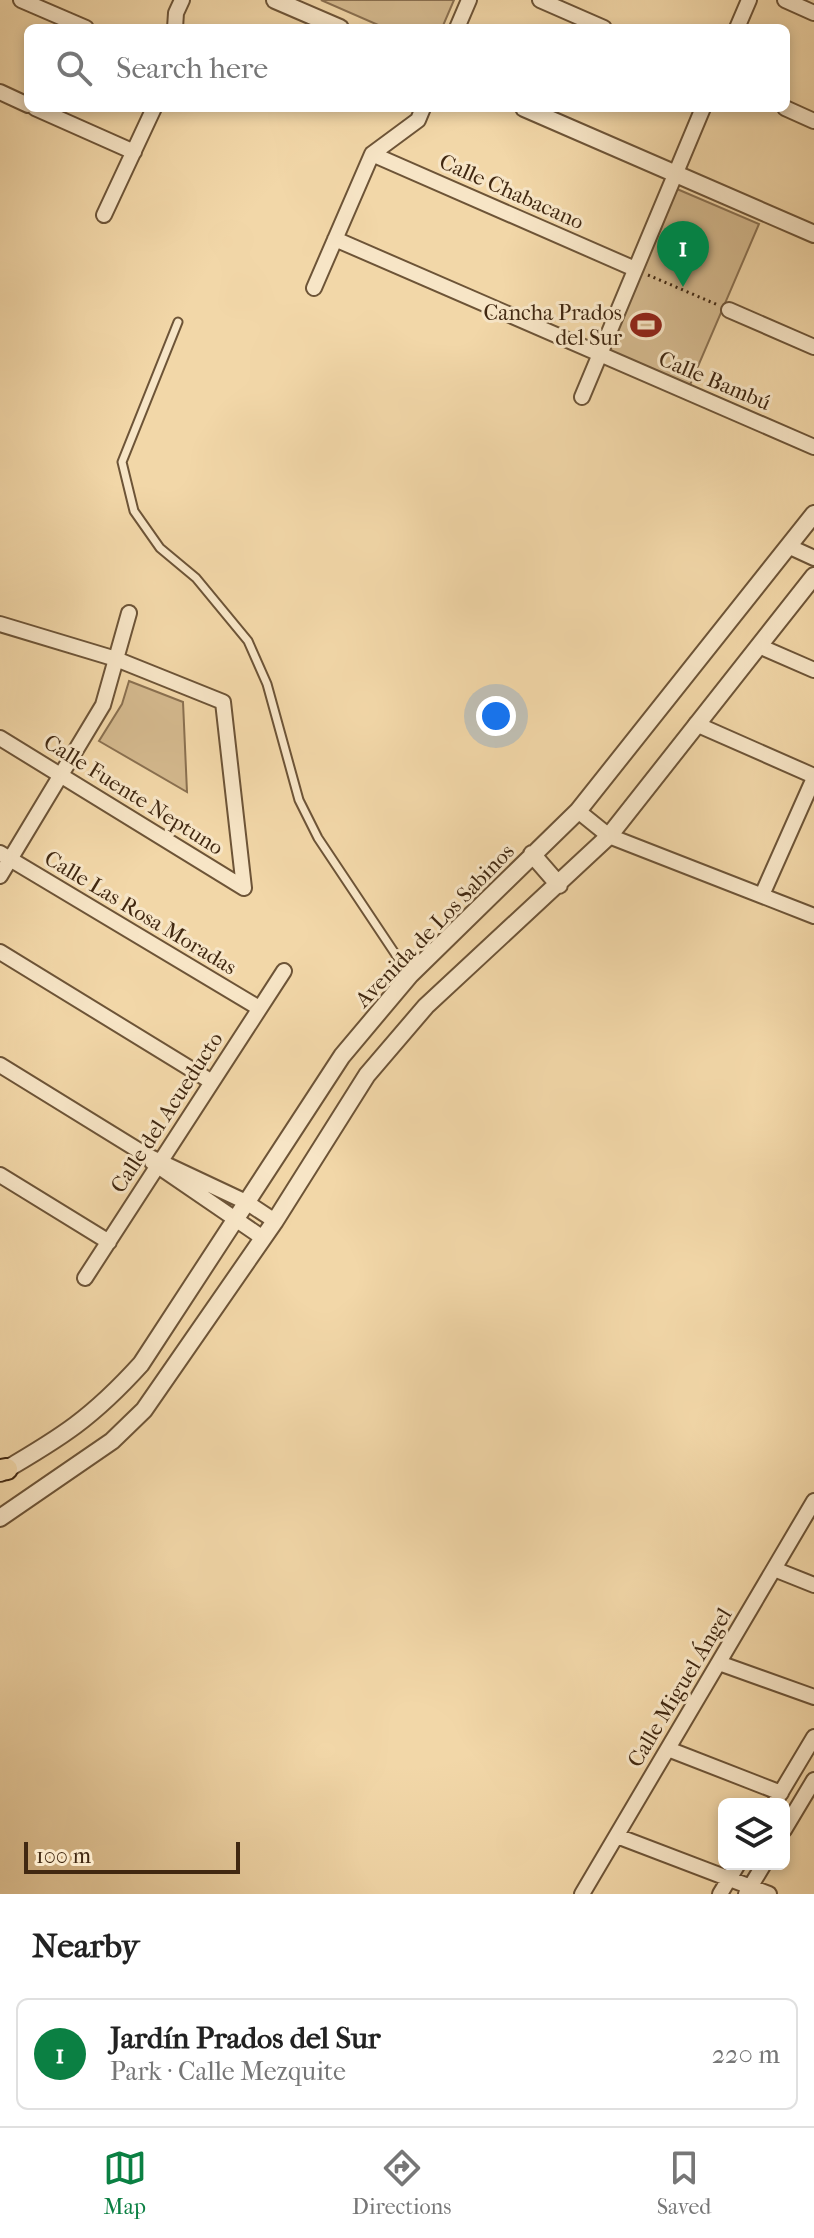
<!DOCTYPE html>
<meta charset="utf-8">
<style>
body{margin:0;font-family:"IM FELL French Canon",serif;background:#f6f6f6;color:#222}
.controls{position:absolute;right:24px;bottom:24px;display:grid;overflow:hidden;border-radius:12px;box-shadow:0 4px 12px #0003}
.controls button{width:72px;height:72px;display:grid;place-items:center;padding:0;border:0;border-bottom:2px solid #e0e0e0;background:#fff;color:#222;font:40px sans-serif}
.scale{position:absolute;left:24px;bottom:20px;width:216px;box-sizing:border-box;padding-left:8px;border:4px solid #412811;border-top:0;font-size:22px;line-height:28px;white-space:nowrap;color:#412811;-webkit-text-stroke:6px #f7e5c6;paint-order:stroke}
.you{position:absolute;left:496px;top:716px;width:28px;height:28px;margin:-20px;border:6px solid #fff;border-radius:50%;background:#1a73e8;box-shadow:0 0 0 12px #1a73e833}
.badge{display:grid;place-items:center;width:52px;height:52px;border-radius:50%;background:#0b8043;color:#fff;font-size:26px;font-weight:700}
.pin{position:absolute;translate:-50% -66px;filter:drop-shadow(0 2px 4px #0008)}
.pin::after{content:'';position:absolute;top:42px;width:28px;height:24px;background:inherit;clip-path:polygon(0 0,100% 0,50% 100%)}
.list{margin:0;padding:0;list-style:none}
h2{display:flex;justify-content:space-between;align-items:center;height:104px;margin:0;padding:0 32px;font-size:34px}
h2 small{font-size:26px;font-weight:400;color:#767676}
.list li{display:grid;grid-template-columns:52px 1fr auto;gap:24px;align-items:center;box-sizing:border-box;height:112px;margin:0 16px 16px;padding:0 16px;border:2px solid #e0e0e0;border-radius:12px}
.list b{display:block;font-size:30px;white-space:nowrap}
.list p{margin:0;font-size:26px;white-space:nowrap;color:#767676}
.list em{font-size:26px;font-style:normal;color:#767676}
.icon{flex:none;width:44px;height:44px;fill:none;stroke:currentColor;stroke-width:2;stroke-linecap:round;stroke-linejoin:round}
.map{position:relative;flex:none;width:814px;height:1894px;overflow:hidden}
.search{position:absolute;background:#fff;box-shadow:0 4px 12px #0003;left:24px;right:24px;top:24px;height:88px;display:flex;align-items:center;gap:20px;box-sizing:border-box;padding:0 28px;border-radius:12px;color:#767676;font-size:30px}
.sheet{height:232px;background:#fff}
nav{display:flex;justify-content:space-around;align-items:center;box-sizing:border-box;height:112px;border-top:2px solid #e0e0e0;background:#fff;font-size:22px;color:#767676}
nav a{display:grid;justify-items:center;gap:4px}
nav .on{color:#0b8043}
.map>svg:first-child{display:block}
.green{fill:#d4b98e;stroke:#8a7050;stroke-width:2}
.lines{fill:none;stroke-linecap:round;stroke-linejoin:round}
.service-casing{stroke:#6d5437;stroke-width:11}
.minor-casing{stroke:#6d5437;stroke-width:18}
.tertiary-casing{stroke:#6d5437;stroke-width:20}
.primary-casing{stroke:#412811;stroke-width:24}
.path{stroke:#412811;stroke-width:3;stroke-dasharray:2 4;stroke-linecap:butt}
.service{stroke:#f7e5c6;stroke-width:7}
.minor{stroke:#f7e5c6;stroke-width:14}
.tertiary{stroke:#f7e5c6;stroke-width:16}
.primary{stroke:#f2d7a8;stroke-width:20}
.labels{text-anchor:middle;stroke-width:6;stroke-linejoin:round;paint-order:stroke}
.street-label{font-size:22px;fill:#412811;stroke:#f7e5c6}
.poi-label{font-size:22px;fill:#412811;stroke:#f7e5c6;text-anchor:end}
</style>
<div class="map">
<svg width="814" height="1894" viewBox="0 0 814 1894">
<rect width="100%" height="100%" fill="#f2d7a8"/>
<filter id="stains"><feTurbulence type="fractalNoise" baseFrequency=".0025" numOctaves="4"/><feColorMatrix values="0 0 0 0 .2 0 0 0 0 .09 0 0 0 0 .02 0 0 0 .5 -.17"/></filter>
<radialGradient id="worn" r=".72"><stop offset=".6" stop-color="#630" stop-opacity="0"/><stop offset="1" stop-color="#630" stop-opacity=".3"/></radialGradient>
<!-- green -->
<path class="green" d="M321 0H454L442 28H385Z
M677 189 759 224 690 385 608 350Z
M129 681 183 702 187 792 99 741 122 704Z"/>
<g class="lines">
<defs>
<path id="service" d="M178 322 122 462 134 511 160 548 196 578 248 641 267 684 299 800 318 838 408 973"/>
<path id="minor" d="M21 0 86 28
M540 0 604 28
M785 0 814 13
M175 28 176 13 182 0
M457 28 469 0
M737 28 749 0
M0 92 28 105
M35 108 134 152
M785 108 814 121
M372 154 635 269
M104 215 154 108
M335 239 814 447
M314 288 372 154 418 120 423 108
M729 310 814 347
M582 397 703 108
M790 547 814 558
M0 624 116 659 223 702 244 888
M759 646 814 670
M696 724 814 776
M0 738 244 888
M578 811 609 836 814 916
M0 853 259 1008
M0 876 103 705 129 613
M762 895 814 778
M0 952 212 1082
M0 1065 146 1155 246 1202 275 1221
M152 1162 263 1238
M0 1175 109 1242
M85 1278 284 971
M774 1569 814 1585
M719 1663 814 1697
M668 1749 781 1793
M774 1804 814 1737
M784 1830 814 1780
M617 1836 769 1894
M582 1894 814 1501
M720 1894 738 1864
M746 1894 764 1864"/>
<path id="tertiary" d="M275 0 340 28
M524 108 814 234
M532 854 559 885
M0 1473C62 1437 92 1418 141 1364L342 1056 410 975 578 811 814 514
M0 1518 112 1441 144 1410 275 1221 367 1075 426 1006 609 836 814 576"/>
<path id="primary" d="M0 1470 7 1469"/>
</defs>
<!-- service casing -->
<use href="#service" class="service-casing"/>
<!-- minor casing -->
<use href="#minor" class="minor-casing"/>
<!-- tertiary casing -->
<use href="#tertiary" class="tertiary-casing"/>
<!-- primary casing -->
<use href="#primary" class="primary-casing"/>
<!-- path -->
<path class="path" d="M648 275 718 305"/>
<!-- service -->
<use href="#service" class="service"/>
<!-- minor -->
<use href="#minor" class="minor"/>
<!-- tertiary -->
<use href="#tertiary" class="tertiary"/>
<!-- primary -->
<use href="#primary" class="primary"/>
</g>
<!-- icons -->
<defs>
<symbol id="stadium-bare" viewBox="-9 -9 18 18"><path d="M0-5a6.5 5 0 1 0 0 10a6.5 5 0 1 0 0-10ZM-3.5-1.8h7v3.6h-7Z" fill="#8f2418" stroke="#f7e5c6" stroke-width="2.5" paint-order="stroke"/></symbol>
</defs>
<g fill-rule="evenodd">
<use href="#stadium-bare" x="624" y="303" width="44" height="44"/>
</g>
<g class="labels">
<!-- street labels -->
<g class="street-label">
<text transform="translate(512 191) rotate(24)" y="8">Calle Chabacano</text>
<text transform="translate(715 380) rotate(23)" y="8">Calle Bambú</text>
<text transform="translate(134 794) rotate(32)" y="8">Calle Fuente Neptuno</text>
<text transform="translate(141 912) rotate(31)" y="8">Calle Las Rosa Moradas</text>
<text transform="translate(434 925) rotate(-46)" y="8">Avenida de Los Sabinos</text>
<text transform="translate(166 1112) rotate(-57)" y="8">Calle del Acueducto</text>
<text transform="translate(679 1687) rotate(-59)" y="8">Calle Miguel Ángel</text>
</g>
<!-- poi labels -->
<g class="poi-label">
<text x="622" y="320">Cancha Prados<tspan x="622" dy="25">del Sur</tspan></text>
</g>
</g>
<rect width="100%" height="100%" filter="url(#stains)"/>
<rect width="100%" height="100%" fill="url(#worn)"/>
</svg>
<div class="controls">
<button><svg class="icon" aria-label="layers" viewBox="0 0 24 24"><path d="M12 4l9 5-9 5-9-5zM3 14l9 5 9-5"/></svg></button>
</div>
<div class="scale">100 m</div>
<div class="you"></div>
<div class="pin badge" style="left:683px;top:287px">1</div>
<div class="search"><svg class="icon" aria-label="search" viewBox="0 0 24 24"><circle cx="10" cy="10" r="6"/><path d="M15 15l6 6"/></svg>Search here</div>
</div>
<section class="sheet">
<h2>Nearby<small></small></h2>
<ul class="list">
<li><span class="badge">1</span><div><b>Jardín Prados del Sur</b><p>Park · Calle Mezquite</p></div><em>220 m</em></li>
</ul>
</section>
<nav>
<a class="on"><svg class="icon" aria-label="map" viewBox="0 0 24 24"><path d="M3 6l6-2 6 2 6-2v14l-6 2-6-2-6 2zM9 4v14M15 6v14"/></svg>Map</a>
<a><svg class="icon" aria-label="directions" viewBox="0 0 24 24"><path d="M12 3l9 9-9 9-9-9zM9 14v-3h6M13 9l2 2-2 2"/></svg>Directions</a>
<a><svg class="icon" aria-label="saved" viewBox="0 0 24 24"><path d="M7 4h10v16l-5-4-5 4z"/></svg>Saved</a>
</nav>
